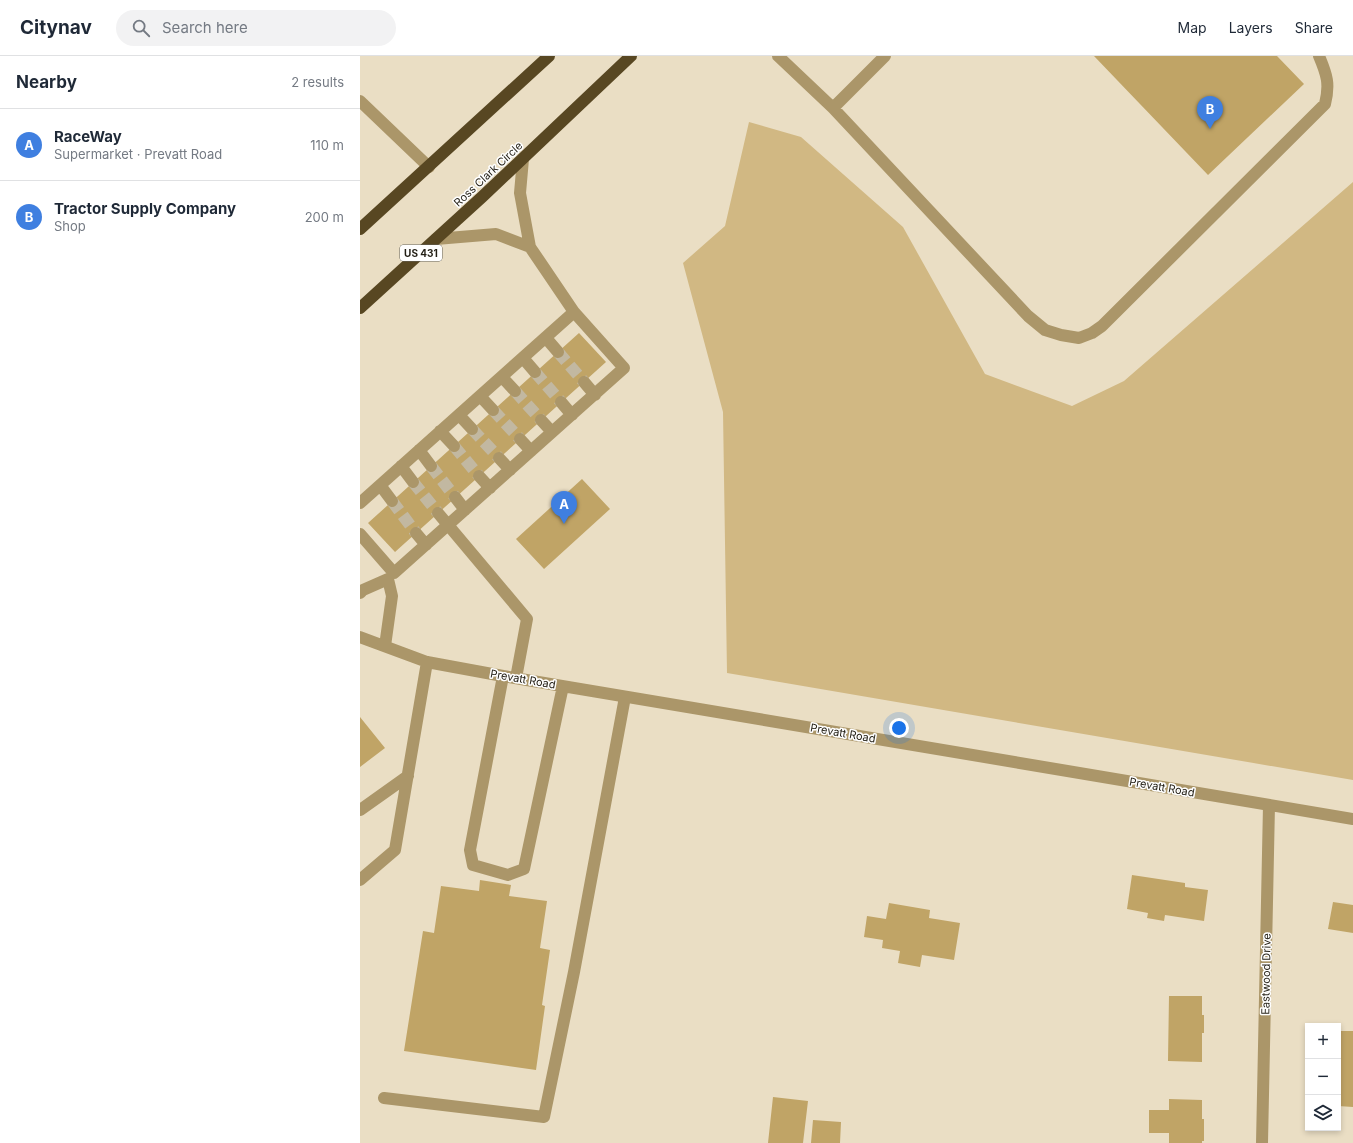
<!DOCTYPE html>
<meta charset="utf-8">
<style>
body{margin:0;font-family:Inter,sans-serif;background:#f2f2f3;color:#1f2937}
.controls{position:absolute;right:12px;bottom:12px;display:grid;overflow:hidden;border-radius:0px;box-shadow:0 2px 6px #0003}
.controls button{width:36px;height:36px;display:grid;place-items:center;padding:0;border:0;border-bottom:1px solid #e0e1e3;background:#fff;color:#1f2937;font:20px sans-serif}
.you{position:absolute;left:539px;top:672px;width:14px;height:14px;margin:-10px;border:3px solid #fff;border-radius:50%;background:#1a73e8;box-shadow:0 0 0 6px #1a73e833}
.badge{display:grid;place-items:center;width:26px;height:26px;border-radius:50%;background:#7c3aed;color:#fff;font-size:13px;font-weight:700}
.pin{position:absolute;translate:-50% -33px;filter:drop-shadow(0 1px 2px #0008)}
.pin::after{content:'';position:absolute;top:21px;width:14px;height:12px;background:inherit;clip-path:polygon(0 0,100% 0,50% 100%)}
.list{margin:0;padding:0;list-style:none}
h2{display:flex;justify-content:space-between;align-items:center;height:52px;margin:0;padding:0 16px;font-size:17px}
h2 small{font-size:13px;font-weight:400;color:#747a83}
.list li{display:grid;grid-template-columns:26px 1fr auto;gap:12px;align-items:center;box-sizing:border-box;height:72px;padding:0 16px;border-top:1px solid #e0e1e3}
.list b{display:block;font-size:15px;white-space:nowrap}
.list p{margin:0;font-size:13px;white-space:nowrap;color:#747a83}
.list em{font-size:13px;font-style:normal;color:#747a83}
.icon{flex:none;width:22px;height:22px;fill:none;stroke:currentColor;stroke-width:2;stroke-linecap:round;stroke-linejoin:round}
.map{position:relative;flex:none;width:993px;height:1087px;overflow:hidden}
header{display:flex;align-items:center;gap:24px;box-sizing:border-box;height:56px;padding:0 20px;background:#fff;border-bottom:1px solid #e0e1e3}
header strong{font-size:19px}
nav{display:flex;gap:22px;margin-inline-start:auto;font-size:14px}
.search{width:280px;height:36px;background:#f2f2f3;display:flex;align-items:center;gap:10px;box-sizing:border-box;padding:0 14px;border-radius:22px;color:#747a83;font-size:15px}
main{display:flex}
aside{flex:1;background:#fff}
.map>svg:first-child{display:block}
.green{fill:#d1b883}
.building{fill:#c0a466}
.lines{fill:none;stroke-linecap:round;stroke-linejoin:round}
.minor-tunnel{stroke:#c2b8a1;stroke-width:12;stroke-dasharray:12 6;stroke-linecap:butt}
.minor{stroke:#ab9669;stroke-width:12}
.highway{stroke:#584722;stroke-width:12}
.labels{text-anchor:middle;stroke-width:3;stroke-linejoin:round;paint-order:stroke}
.shield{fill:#fff;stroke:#64625a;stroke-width:1}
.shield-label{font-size:10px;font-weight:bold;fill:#221e14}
.street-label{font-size:11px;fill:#221e14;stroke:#fff}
</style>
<header>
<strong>Citynav</strong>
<div class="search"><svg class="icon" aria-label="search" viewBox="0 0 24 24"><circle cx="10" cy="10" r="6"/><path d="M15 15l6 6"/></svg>Search here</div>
<nav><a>Map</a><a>Layers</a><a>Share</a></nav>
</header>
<main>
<aside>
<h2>Nearby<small>2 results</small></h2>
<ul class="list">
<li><span class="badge" style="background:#3f7fe0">A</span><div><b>RaceWay</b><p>Supermarket · Prevatt Road</p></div><em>110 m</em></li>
<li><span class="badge" style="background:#3f7fe0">B</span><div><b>Tractor Supply Company</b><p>Shop</p></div><em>200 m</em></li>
</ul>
</aside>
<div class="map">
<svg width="993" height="1087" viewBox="0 0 993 1087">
<rect width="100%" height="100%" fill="#eadec4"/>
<!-- green -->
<path class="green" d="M389 66 441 81 543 171 625 318 712 350 764 325 993 126V724L367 617 363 356 323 207 365 170Z"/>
<!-- building -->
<path class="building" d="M734 0H917L944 28 848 119Z
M219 277 246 306 35 496 8 467Z
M222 423 250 453 184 513 156 483Z
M0 661 25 692 0 711Z
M772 819 825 827V831L848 834 844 865 805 859 804 865 787 862 788 857 767 853Z
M120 824 151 829 149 840 187 845 180 892 190 894 182 949 185 950 176 1014 44 995 63 875 74 877 81 830 119 835Z
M973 846 993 849V877L968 873Z
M529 847 570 854 569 862 600 867 594 904 562 899 560 911 538 907 540 895 522 892 523 884 504 881 507 860 526 863Z
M809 940H842V959H844V977H842V1006L808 1005Z
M978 975H993V1051L978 1050Z
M413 1041 448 1045 443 1087H408Z
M809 1043 842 1044V1063H844V1085H842V1087H809V1077H789V1054H809Z
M453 1064 481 1066 480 1087H451Z"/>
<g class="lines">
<!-- minor-tunnel -->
<path class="minor-tunnel" d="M198 296 224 326
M175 316 201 346
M155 335 181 364
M133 354 160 383
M112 373 139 402
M94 390 119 420
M71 410 95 441
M53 426 78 457
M32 445 56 477"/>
<!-- minor -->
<path class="minor" d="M418 0 473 52 668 260 685 274 701 279 719 282 732 277 742 270 965 48C970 28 967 19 959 0
M0 45 69 111
M473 52 525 0
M76 183 136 178 170 191 160 137 163 103
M170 191 214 256
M186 282 198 296
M163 302 175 316
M142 321 155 335
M224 326 235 339
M120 340 133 354
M201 346 212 359
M99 359 112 373
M181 364 192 376
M80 375 94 390
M160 383 171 395
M59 394 71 410
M139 402 150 414
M41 410 53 426
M119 420 130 432
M20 429 32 445
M95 441 105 454
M0 447 214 256 264 312 34 517 0 478
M78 457 167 563 156 622
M56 477 66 489
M0 537 3 534 28 523 32 540 25 590
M0 581 67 606 143 620 993 763
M143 620 110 794 113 809 148 819 164 813 203 630
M0 754 48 720
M0 824 35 794 67 606
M24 1042 184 1061 214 916 265 641
M902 1087 909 749"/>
<!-- highway -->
<path class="highway" d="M0 173 189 0
M0 252 122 141 271 0"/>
</g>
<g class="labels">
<!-- shield labels -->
<rect class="shield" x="40" y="189" width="42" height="16" rx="3"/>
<g class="shield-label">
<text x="61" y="201">US 431</text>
</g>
<!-- street labels -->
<g class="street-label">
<text transform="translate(128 118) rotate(-43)" y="4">Ross Clark Circle</text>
<text transform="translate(163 623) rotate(10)" y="4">Prevatt Road</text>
<text transform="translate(483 677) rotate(10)" y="4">Prevatt Road</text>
<text transform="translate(802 731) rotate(10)" y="4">Prevatt Road</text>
<text transform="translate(906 918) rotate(-89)" y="4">Eastwood Drive</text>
</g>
</g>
</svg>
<div class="controls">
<button>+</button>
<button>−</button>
<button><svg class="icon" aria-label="layers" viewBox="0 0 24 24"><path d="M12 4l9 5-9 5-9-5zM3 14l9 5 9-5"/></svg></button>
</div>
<div class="you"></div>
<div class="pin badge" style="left:204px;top:468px;background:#3f7fe0">A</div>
<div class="pin badge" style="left:850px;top:73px;background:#3f7fe0">B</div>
</div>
</main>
